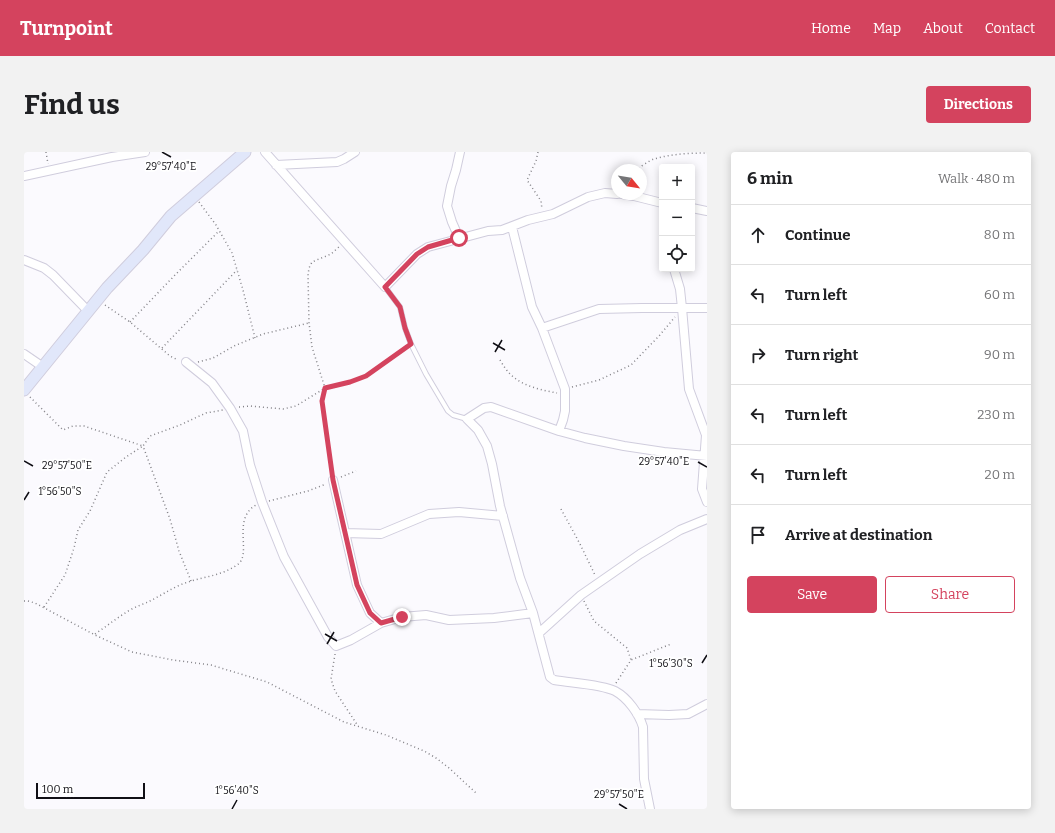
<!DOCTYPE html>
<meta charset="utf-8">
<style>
body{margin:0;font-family:Bitter,serif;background:#f2f2f2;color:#202124}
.controls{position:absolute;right:12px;top:12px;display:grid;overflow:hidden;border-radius:4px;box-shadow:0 2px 10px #0003}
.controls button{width:36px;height:36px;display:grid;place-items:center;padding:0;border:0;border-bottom:1px solid #e0e0e0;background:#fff;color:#202124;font:20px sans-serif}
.compass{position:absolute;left:587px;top:12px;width:36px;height:36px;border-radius:50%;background:#fff;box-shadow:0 2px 10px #0003;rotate:120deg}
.scale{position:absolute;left:12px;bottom:10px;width:109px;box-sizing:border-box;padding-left:4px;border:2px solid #100f15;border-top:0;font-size:11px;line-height:14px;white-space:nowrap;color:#100f15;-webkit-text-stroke:3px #fff;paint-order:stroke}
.stop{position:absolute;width:12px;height:12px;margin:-9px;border:3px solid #d4435e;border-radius:50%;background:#fff}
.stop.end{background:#d4435e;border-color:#fff;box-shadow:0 1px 4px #0008}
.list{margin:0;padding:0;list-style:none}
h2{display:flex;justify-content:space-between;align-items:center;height:52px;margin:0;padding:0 16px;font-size:17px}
h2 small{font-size:13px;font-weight:400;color:#757577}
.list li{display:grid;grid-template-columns:26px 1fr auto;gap:12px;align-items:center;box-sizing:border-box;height:60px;padding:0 16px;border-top:1px solid #e0e0e0}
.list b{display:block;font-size:15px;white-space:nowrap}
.list em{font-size:13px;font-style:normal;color:#757577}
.actions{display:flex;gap:8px;padding:12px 16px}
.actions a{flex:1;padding:9px 0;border:1px solid #d4435e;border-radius:4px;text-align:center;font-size:14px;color:#d4435e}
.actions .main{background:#d4435e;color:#fff}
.icon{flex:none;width:22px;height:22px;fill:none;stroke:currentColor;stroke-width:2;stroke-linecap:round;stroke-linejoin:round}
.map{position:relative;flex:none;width:683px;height:657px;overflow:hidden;border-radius:4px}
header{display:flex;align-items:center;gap:24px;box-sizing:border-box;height:56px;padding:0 20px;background:#d4435e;color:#fff}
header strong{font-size:19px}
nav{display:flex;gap:22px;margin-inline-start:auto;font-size:14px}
.intro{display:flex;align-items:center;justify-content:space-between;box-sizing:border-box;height:96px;padding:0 24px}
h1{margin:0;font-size:28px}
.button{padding:10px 18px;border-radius:4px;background:#d4435e;color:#fff;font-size:14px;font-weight:700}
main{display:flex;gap:24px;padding:0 24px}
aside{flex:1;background:#fff;border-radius:4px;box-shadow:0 2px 10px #0003}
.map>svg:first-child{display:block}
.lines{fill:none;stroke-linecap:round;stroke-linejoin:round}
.lane-casing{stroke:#d0cddd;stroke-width:6}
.street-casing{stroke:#d0cddd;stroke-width:10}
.secondary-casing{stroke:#d0cddd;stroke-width:13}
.path{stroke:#848388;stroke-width:1.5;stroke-dasharray:1 3;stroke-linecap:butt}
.lane{stroke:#fff;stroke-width:4}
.street{stroke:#fff;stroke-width:8}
.secondary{stroke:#e1e7fa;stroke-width:11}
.route{stroke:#d4435e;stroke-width:5}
.ticks{fill:none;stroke:#100f15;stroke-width:1.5}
.ticks-label{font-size:10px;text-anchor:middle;fill:#100f15;stroke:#fff;stroke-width:3.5;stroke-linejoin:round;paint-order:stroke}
</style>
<header>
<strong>Turnpoint</strong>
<nav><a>Home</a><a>Map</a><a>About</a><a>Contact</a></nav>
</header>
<div class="intro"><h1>Find us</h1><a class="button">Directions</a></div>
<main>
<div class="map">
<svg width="683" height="657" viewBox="0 0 683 657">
<rect width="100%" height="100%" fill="#fbfafe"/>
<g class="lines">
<defs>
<path id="lane" d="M361 135 376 155 381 176 387 192 402 222 424 259 429 263 443 267"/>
<path id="street" d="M241 0 361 135 393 102 404 95 464 79 478 78 504 68 529 62 564 45 581 41 593 42
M252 13 313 10 320 7 331 0
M0 24 88 5 121 0
M598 42 610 44 638 51
M668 56 683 59
M488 75 508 155 518 176 541 237V259L539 268 535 279
M435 86 428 70 423 54 427 34 432 18 436 0
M0 108 20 116 29 123 64 159
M650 117 656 137 658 156 665 237 682 283 678 337 683 350
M518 176 575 157 618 156H683
M0 202 19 215
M162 210 188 231 206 256 219 279 226 313 238 350 260 405 304 485 312 494 327 488 357 471
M309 328 333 433 346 461 357 471 378 465 402 463 425 468 470 466 509 461
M321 381 357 382 405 362 435 360 479 364
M515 481 557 443 616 402 656 378 683 367
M613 562 645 563 664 562 683 552
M626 657 620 627 619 575C615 562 604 546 591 539 577 532 547 531 530 528L526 525 509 461 496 426 476 354 468 312 463 294 454 278 443 267 460 256 467 255 535 279 561 286 600 294 640 300 683 304"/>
<path id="secondary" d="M0 238 83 136 119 98 147 64 221 0"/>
</defs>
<!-- lane casing -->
<use href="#lane" class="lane-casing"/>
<!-- street casing -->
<use href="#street" class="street-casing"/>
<!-- secondary casing -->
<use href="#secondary" class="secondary-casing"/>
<!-- path -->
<path class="path" d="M22 0 24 12
M514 0 512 9 503 28 517 49 518 57
M611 18C617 15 624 9 630 7 647 2 666 1 683 1
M175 50 192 73 208 101 219 138 231 186
M81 153 106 170 146 204 154 208
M106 170 151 123 195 79
M138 196 213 118
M476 208C479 213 482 218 486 222 498 234 517 238 533 241
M174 210 189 206 210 194 239 182 285 171
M548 235 575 228 607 213 635 184 651 165
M6 245 39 278 49 274H60L119 294
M215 255 226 254 259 257 272 254 301 236 326 230 342 224 382 195
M308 320 298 249 301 236 288 195 285 171 284 123 285 116 288 110 307 102 316 94
M317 325 332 319
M245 349 284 339 302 332
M537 357 556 392 571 423
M167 429 155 399 146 367 119 294 126 284 156 273 182 261 199 258
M0 449H4L11 451 71 483 108 500 149 508 187 513 243 530 320 570 362 583 400 599 412 606 425 616 452 641
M560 449 570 469 603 496 607 508
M20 455 41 423 50 396 54 378 66 359 83 320 102 305 119 294
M71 482C83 474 94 465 106 458 113 454 120 452 126 449 136 444 145 438 156 433 174 425 196 425 213 413 229 403 207 367 232 353
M311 502 307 527 311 539 334 574
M592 531 607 508 647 492"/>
<!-- lane -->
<use href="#lane" class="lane"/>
<!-- street -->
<use href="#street" class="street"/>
<!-- secondary -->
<use href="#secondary" class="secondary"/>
</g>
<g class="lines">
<!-- route -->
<path class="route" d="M378 465 357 471 346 461 333 433 309 328 298 249 301 236 326 230 342 224 387 192 381 176 376 155 361 135 393 102 404 95 435 86"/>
</g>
<!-- ticks -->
<path class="ticks" d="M138 0 147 5M469 191 481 198M471 200 478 188M0 309 9 314M674 310 683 315M0 348 5 340M301 482 313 489M303 492 310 480M678 511 683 503M595 652 603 657M208 657 213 648"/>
<g class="ticks-label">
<text x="147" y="18">29°57'40"E</text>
<text x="640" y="313">29°57'40"E</text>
<text x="43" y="317">29°57'50"E</text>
<text x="36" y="343">1°56'50"S</text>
<text x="647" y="515">1°56'30"S</text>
<text x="213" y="642">1°56'40"S</text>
<text x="595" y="646">29°57'50"E</text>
</g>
</svg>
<div class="controls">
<button>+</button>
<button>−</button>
<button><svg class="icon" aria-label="locate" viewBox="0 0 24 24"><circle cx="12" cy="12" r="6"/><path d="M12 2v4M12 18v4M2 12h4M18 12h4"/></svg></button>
</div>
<svg class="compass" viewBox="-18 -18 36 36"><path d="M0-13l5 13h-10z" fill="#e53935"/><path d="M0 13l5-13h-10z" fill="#757577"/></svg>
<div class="scale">100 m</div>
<div class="stop" style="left:435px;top:86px"></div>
<div class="stop end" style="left:378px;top:465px"></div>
</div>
<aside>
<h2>6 min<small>Walk · 480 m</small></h2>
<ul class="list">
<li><svg class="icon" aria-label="ahead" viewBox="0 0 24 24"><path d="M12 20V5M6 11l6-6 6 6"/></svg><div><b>Continue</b></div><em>80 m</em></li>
<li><svg class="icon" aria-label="left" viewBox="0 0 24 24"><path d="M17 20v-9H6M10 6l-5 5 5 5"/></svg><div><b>Turn left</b></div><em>60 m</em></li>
<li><svg class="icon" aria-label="right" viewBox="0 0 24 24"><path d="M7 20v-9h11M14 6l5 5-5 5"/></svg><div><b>Turn right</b></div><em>90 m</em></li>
<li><svg class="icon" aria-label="left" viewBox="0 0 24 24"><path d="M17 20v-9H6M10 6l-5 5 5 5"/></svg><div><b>Turn left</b></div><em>230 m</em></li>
<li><svg class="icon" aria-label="left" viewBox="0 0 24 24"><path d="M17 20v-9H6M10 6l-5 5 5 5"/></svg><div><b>Turn left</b></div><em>20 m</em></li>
<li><svg class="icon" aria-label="arrive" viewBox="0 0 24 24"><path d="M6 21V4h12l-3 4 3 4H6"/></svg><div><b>Arrive at destination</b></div></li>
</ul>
<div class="actions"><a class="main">Save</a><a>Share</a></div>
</aside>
</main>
